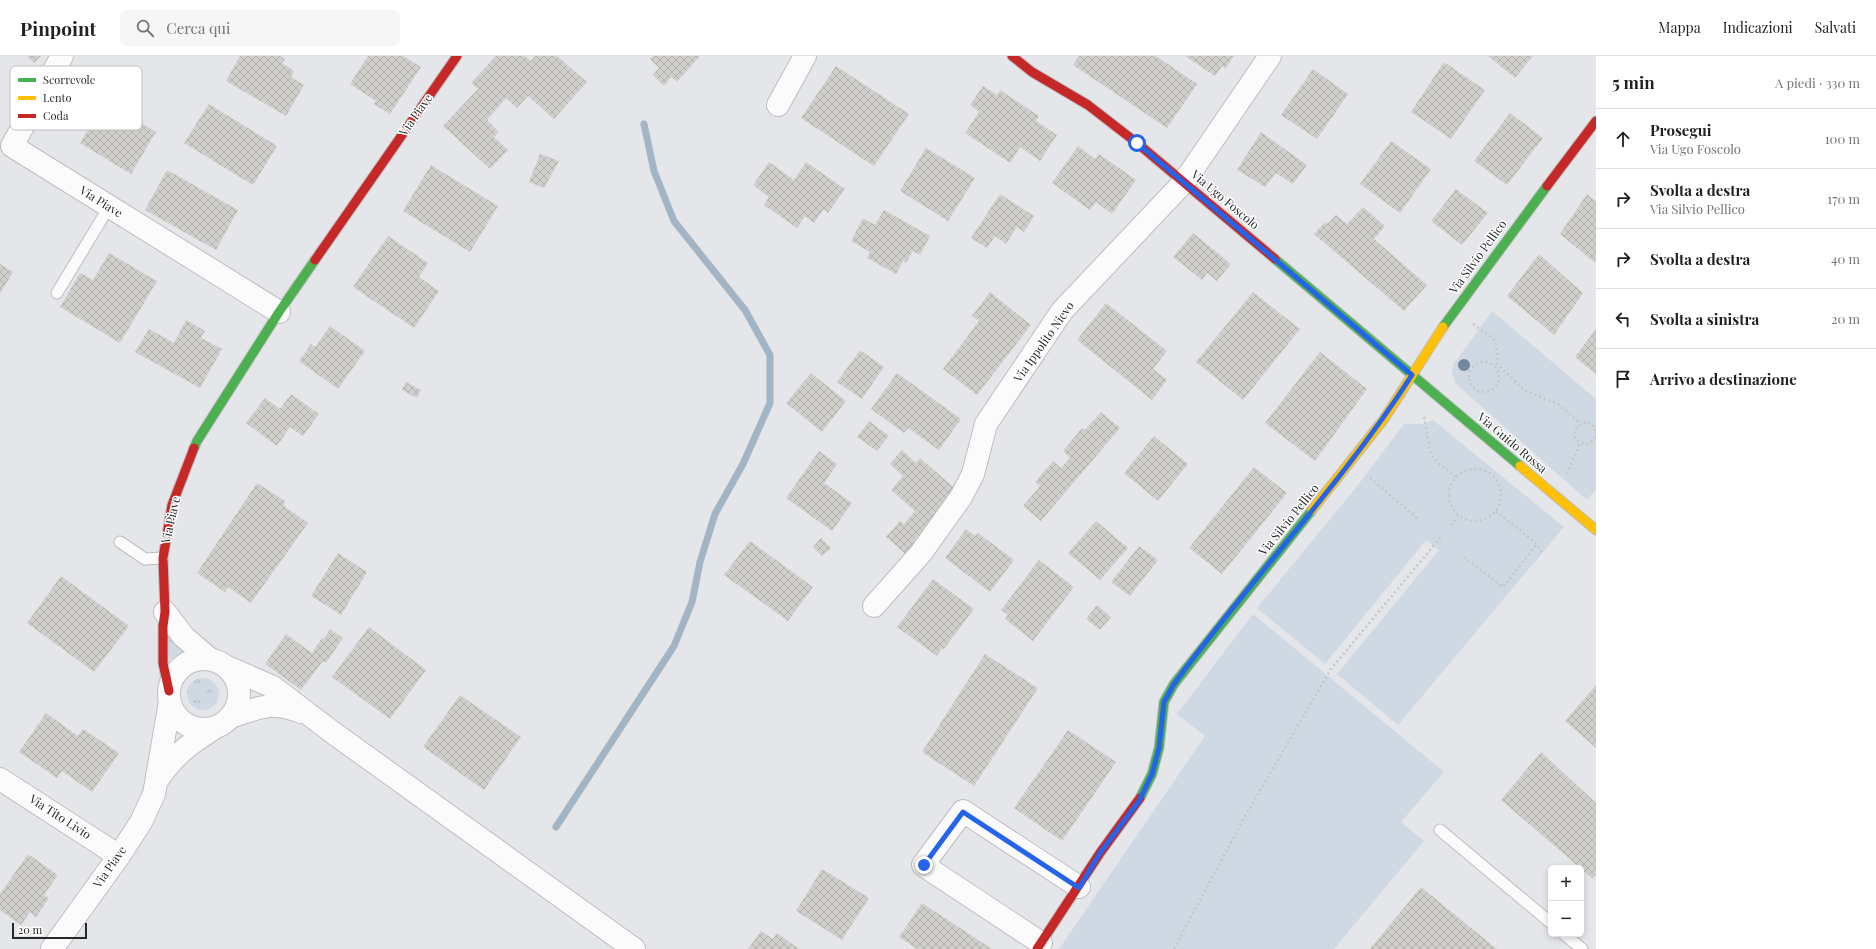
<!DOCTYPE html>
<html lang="it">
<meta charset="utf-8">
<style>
body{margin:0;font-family:"Playfair Display",serif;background:#f6f6f6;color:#202124}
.controls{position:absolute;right:12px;bottom:12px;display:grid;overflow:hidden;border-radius:6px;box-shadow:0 2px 6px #0003}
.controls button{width:36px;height:36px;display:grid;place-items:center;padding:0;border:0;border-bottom:1px solid #e0e0e0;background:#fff;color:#202124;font:20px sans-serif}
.scale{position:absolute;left:12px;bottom:10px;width:75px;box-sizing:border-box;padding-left:4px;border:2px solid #26282a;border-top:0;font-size:11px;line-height:14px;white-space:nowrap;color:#26282a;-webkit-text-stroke:3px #fff;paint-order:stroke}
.stop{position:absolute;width:12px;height:12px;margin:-9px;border:3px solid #2563eb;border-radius:50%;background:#fff}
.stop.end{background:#2563eb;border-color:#fff;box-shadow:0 1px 4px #0008}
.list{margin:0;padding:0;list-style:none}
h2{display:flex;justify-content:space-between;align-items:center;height:52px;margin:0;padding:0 16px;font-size:17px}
h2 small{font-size:13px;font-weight:400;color:#757577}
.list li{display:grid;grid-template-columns:26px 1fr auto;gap:12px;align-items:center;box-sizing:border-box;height:60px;padding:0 16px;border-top:1px solid #e0e0e0}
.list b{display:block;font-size:15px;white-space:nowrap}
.list p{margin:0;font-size:13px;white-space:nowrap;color:#757577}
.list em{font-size:13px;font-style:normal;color:#757577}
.icon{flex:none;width:22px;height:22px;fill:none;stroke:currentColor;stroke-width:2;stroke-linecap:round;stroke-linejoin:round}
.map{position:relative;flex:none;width:1596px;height:893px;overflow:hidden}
header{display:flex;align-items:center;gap:24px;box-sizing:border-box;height:56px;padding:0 20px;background:#fff;border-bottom:1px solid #e0e0e0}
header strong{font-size:19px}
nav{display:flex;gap:22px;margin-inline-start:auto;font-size:14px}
.search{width:280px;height:36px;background:#f6f6f6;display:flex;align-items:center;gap:10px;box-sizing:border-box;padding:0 14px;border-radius:6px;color:#757577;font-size:15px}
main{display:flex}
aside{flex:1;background:#fff}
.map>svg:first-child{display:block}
.grass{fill:url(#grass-tufts)}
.green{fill:#cfd9e4}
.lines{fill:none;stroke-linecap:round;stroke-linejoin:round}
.stream{stroke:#a3b4c5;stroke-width:7}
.building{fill:url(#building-cross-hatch)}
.lane-casing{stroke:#bdbec0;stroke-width:13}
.street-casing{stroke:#bdbec0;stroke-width:24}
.fast-casing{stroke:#bdbec0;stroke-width:11}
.slow-casing{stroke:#bdbec0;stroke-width:11}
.jam-casing{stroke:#bdbec0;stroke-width:11}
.path{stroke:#c5c6c6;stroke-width:2.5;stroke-dasharray:2 3;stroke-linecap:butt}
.lane{stroke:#fbfbfc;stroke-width:11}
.street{stroke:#fbfbfc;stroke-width:22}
.fast{stroke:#4caf50;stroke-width:9}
.slow{stroke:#ffc107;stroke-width:9}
.jam{stroke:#c62828;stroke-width:9}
.tree{fill:#73889c}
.route{stroke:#2563eb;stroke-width:5}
.labels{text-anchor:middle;stroke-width:3;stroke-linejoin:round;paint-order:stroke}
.street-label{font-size:12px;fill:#26282a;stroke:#fff}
.key{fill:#fff;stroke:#bebebf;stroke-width:1}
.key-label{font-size:11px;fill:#26282a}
</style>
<header>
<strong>Pinpoint</strong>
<div class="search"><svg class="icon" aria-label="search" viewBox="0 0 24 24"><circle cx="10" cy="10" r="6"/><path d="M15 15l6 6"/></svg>Cerca qui</div>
<nav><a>Mappa</a><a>Indicazioni</a><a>Salvati</a></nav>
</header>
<main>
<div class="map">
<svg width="1596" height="893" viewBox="0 0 1596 893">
<defs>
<pattern id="grass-tufts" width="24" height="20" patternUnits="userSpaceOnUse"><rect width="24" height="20" fill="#cfd9e4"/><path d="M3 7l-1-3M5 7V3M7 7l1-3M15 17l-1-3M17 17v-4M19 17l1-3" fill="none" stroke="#b2bac4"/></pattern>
<pattern id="building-cross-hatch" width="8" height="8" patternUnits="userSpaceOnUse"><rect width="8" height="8" fill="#d1cfcb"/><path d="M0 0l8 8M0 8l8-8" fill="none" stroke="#b3b2ae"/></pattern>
</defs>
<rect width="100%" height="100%" fill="#e4e6e9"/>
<!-- grass -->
<path class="grass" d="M167 571 193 595 180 598 169 604Z
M187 638a16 16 0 1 1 32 0a16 16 0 1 1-32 0Z"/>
<!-- green -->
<path class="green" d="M1492 255 1596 343V433L1587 444 1455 327 1452 317 1453 309Z
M1433 364 1564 471 1398 669 1337 618 1439 494 1426 484 1325 608 1257 552 1358 429 1404 368H1424Z
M1253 558 1444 716 1401 766 1424 785 1334 893H1059L1205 680 1177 658Z"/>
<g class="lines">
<!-- stream -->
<path class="stream" d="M556 771 674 590 692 546 700 506 715 458 743 408 770 347V299L745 254 674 165 654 115 644 68"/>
</g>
<!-- building -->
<path class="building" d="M27 0H41L34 7Z
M240 0H280L285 3 282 7 294 15 291 21 304 29 286 60 226 25Z
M368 0H403L421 11 390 58 374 48 376 45 350 28Z
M496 0H525L531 5 535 0H557L587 26 554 63 528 40 517 52 506 42 487 64 499 76 494 81 508 94 490 113 443 70 478 33 471 27Z
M653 0H700L677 26 671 21 664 30 653 19 659 12 650 3Z
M1079 0H1156L1197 28 1167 72 1073 9Z
M1185 0H1234L1225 13 1222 10 1215 20Z
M1488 0H1533L1515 22Z
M1444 6 1485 34 1451 83 1411 56Z
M836 10 909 58 874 110 801 62Z
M1313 13 1348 38 1317 83 1281 59Z
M983 30 997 39 1000 34 1039 60 1036 65 1057 79 1040 105 1020 91 1010 107 965 77 979 56 970 49Z
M105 45 156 76 131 118 80 87Z
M209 48 277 90 253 129 184 87Z
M1510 57 1543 82 1507 129 1474 105Z
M1261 76 1307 109 1293 128 1276 117 1265 131 1237 114Z
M1391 85 1431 113 1400 157 1360 128Z
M1078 90 1095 103 1099 98 1136 124 1112 158 1096 146 1090 154 1052 127Z
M926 92 975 122 948 165 900 135Z
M540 98 559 105 544 132 529 126Z
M769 106 794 124 806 106 845 133 828 157 824 153 814 167 805 160 797 172 764 149 769 141 753 129Z
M431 109 498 150 470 196 403 155Z
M167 114 238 154 216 194 145 154Z
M1456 133 1488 157 1462 189 1431 165Z
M1000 138 1034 160 1024 176 1017 171 1006 188 995 180 987 192 971 182Z
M1587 138 1596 146V204L1594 206 1560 178Z
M1363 151 1385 170 1374 183 1427 229 1404 255 1314 178 1325 166 1327 168 1336 159 1347 168Z
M884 154 930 180 920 199 913 195 906 207 903 205 896 218 867 202 870 196 851 185 863 162 875 169Z
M1193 177 1231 208 1217 225 1207 217 1202 224 1173 201Z
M388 180 428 207 419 221 439 235 414 272 353 231Z
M109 197 157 225 120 287 60 251 80 217 93 224Z
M1539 198 1583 237 1554 279 1507 240Z
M0 208 13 216 0 238Z
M990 236 1031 269 977 339 943 313 979 265 972 260Z
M1253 236 1300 273 1243 344 1196 306Z
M1106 247 1167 295 1153 313 1167 324 1152 344 1077 284Z
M186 264 205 275 201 282 222 293 200 332 135 296 149 273 174 287Z
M330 270 365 295 338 333 299 305 311 288 315 291Z
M1596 273V318L1575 301Z
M860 294 884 311 862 343 837 326Z
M1320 296 1367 333 1315 405 1265 367Z
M811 317 846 345 822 376 786 347Z
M897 317 961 363 939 394 908 372 904 377 871 353Z
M406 326 421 334 417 342 402 334Z
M291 338 319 358 303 380 290 371 277 390 246 367 265 342 280 353Z
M1101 356 1120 372 1041 465 1023 450 1040 430 1035 426 1053 405 1061 412 1070 402 1063 395 1082 372 1085 374Z
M869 365 889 380 877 395 857 381Z
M1154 380 1188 408 1158 445 1124 417Z
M902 394 916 407 920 402 958 435 914 485 920 491 910 502 886 481 900 465 904 468 915 455 891 434 903 420 890 408Z
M819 395 837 408 824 427 852 447 832 475 786 442Z
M1254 411 1287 437 1222 518 1189 492Z
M257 427 285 445 284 450 308 467 251 547 228 531 225 536 197 517Z
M1096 465 1128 492 1100 524 1068 497Z
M966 473 975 480 978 477 1014 504 990 536 945 502Z
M821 482 831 492 822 500 813 491Z
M750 485 813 531 788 565 724 519Z
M1139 490 1158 504 1130 540 1111 526Z
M338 497 367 516 341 559 311 540Z
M1039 504 1074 531 1033 585 1005 563 1008 559 1001 554Z
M61 520 129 570 94 616 27 567Z
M933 523 974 553 944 593 942 592 937 600 897 571Z
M1097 549 1111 561 1100 574 1086 563Z
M369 571 426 614 390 663 332 621Z
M330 573 343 582 326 607 323 605 301 634 265 608 286 578 312 597 322 582 324 583Z
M985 598 1038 632 974 730 922 696Z
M1596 629V692L1565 665Z
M460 639 521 681 484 734 423 691Z
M46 657 78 680 83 673 119 697 92 736 62 715 57 722 19 696Z
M1068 674 1116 706 1062 785 1014 752Z
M1541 696 1596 747V819L1593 823 1501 744Z
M28 798 58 819 44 839 49 842 36 861 30 856 21 869 0 854V838Z
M822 813 869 842 842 884 796 855Z
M1421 831 1492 889 1497 893H1370Z
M922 847 992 893H917L899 881Z
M761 875 773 883 777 877 799 893H748Z"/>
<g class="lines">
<defs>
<path id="lane" d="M57 237 109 151
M120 486 145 503 163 502
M1440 774 1551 867
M1564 878 1582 893"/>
<path id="street" d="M62 0 12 90 279 256
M778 49 805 0
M874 550 921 497 961 441 973 418 986 368 1062 255 1184 126 1270 0
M165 556 184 581 211 604
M169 638a35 35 0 1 1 70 0a35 35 0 1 1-70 0Z
M225 610 273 631 332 676 634 893
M230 661C258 652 272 644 301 656
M0 723 119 800
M158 723C177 696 190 688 216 671
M1041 887 923 809 963 755 1079 831
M52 893 119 800 141 766 154 738 170 646"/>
<path id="fast" d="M1275 203 1520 410
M1443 271 1547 130
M194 392 197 385 279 256 315 204
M1140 742 1152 718 1159 692 1164 646 1174 628 1312 454"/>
<path id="slow" d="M1520 410 1596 474
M1312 454 1384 363 1443 271"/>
<path id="jam" d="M1012 0 1032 16 1088 49 1137 87 1275 203
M1547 130 1596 65
M315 204 457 0
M169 635 163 607V570L165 556 163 502 172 449 194 392
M1037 893 1100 797 1140 742"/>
</defs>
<!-- lane casing -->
<use href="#lane" class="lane-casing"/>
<!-- street casing -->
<use href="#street" class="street-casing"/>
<!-- fast casing -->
<use href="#fast" class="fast-casing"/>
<!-- slow casing -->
<use href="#slow" class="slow-casing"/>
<!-- jam casing -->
<use href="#jam" class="jam-casing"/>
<!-- path -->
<path class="path" d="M1473 268C1495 284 1498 280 1497 308L1524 334 1558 348 1580 367
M1469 321a15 15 0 1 1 30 0a15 15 0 1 1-30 0Z
M1424 361 1431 399 1438 407 1456 421
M1596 375 1592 368 1586 366 1577 370 1574 379 1577 384C1585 391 1593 388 1596 378
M1449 439a26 26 0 1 1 52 0a26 26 0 1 1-52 0Z
M1567 418 1580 387
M1370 422 1418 463
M1496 455 1537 488 1542 497
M1451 469 1458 460
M1464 501 1503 531 1537 488
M1174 893 1244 762 1331 613 1441 481"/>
<!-- lane -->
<use href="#lane" class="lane"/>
<!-- street -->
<use href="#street" class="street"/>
<!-- fast -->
<use href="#fast" class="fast"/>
<!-- slow -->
<use href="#slow" class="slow"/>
<!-- jam -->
<use href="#jam" class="jam"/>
</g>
<!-- trees -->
<circle class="tree" cx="1464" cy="309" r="6"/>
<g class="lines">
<!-- route -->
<path class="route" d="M924 809 963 756 1079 832 1100 797 1139 745 1152 718 1159 692 1164 646 1174 628C1251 523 1342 428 1412 319L1137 87"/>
</g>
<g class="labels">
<!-- street labels -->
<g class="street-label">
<text transform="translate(416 59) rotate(-55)" y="4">Via Piave</text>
<text transform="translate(1225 144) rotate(40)" y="4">Via Ugo Foscolo</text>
<text transform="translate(101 146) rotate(32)" y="4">Via Piave</text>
<text transform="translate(1478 201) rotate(-54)" y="4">Via Silvio Pellico</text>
<text transform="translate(1044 286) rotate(-55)" y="4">Via Ippolito Nievo</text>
<text transform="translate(1512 387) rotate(40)" y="4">Via Guido Rossa</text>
<text transform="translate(171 464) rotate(-77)" y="4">Via Piave</text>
<text transform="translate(1289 464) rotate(-51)" y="4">Via Silvio Pellico</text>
<text transform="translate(60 761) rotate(33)" y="4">Via Tito Livio</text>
<text transform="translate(110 811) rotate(-55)" y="4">Via Piave</text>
</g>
</g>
<!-- legend -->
<rect x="10" y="10" width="132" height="64" rx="6" class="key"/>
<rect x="18" y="22" width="18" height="4" fill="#4caf50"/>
<rect x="18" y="40" width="18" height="4" fill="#ffc107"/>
<rect x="18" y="58" width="18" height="4" fill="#c62828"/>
<g class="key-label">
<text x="43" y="28">Scorrevole</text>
<text x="43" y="46">Lento</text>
<text x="43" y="64">Coda</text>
</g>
</svg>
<div class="controls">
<button>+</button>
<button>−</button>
</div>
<div class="scale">20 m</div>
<div class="stop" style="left:1137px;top:87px"></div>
<div class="stop end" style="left:924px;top:809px"></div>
</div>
<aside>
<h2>5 min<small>A piedi · 330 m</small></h2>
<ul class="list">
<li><svg class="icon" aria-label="ahead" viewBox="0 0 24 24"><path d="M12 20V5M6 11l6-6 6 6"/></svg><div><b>Prosegui</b><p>Via Ugo Foscolo</p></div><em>100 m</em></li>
<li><svg class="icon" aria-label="right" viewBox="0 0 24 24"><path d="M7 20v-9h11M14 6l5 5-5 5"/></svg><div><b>Svolta a destra</b><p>Via Silvio Pellico</p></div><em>170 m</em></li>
<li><svg class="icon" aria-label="right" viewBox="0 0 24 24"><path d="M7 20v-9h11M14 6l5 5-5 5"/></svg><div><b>Svolta a destra</b></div><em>40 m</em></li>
<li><svg class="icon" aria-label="left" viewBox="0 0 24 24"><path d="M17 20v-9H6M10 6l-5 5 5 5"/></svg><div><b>Svolta a sinistra</b></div><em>20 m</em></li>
<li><svg class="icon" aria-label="arrive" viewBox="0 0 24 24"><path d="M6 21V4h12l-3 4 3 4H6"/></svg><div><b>Arrivo a destinazione</b></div></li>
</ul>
</aside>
</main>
